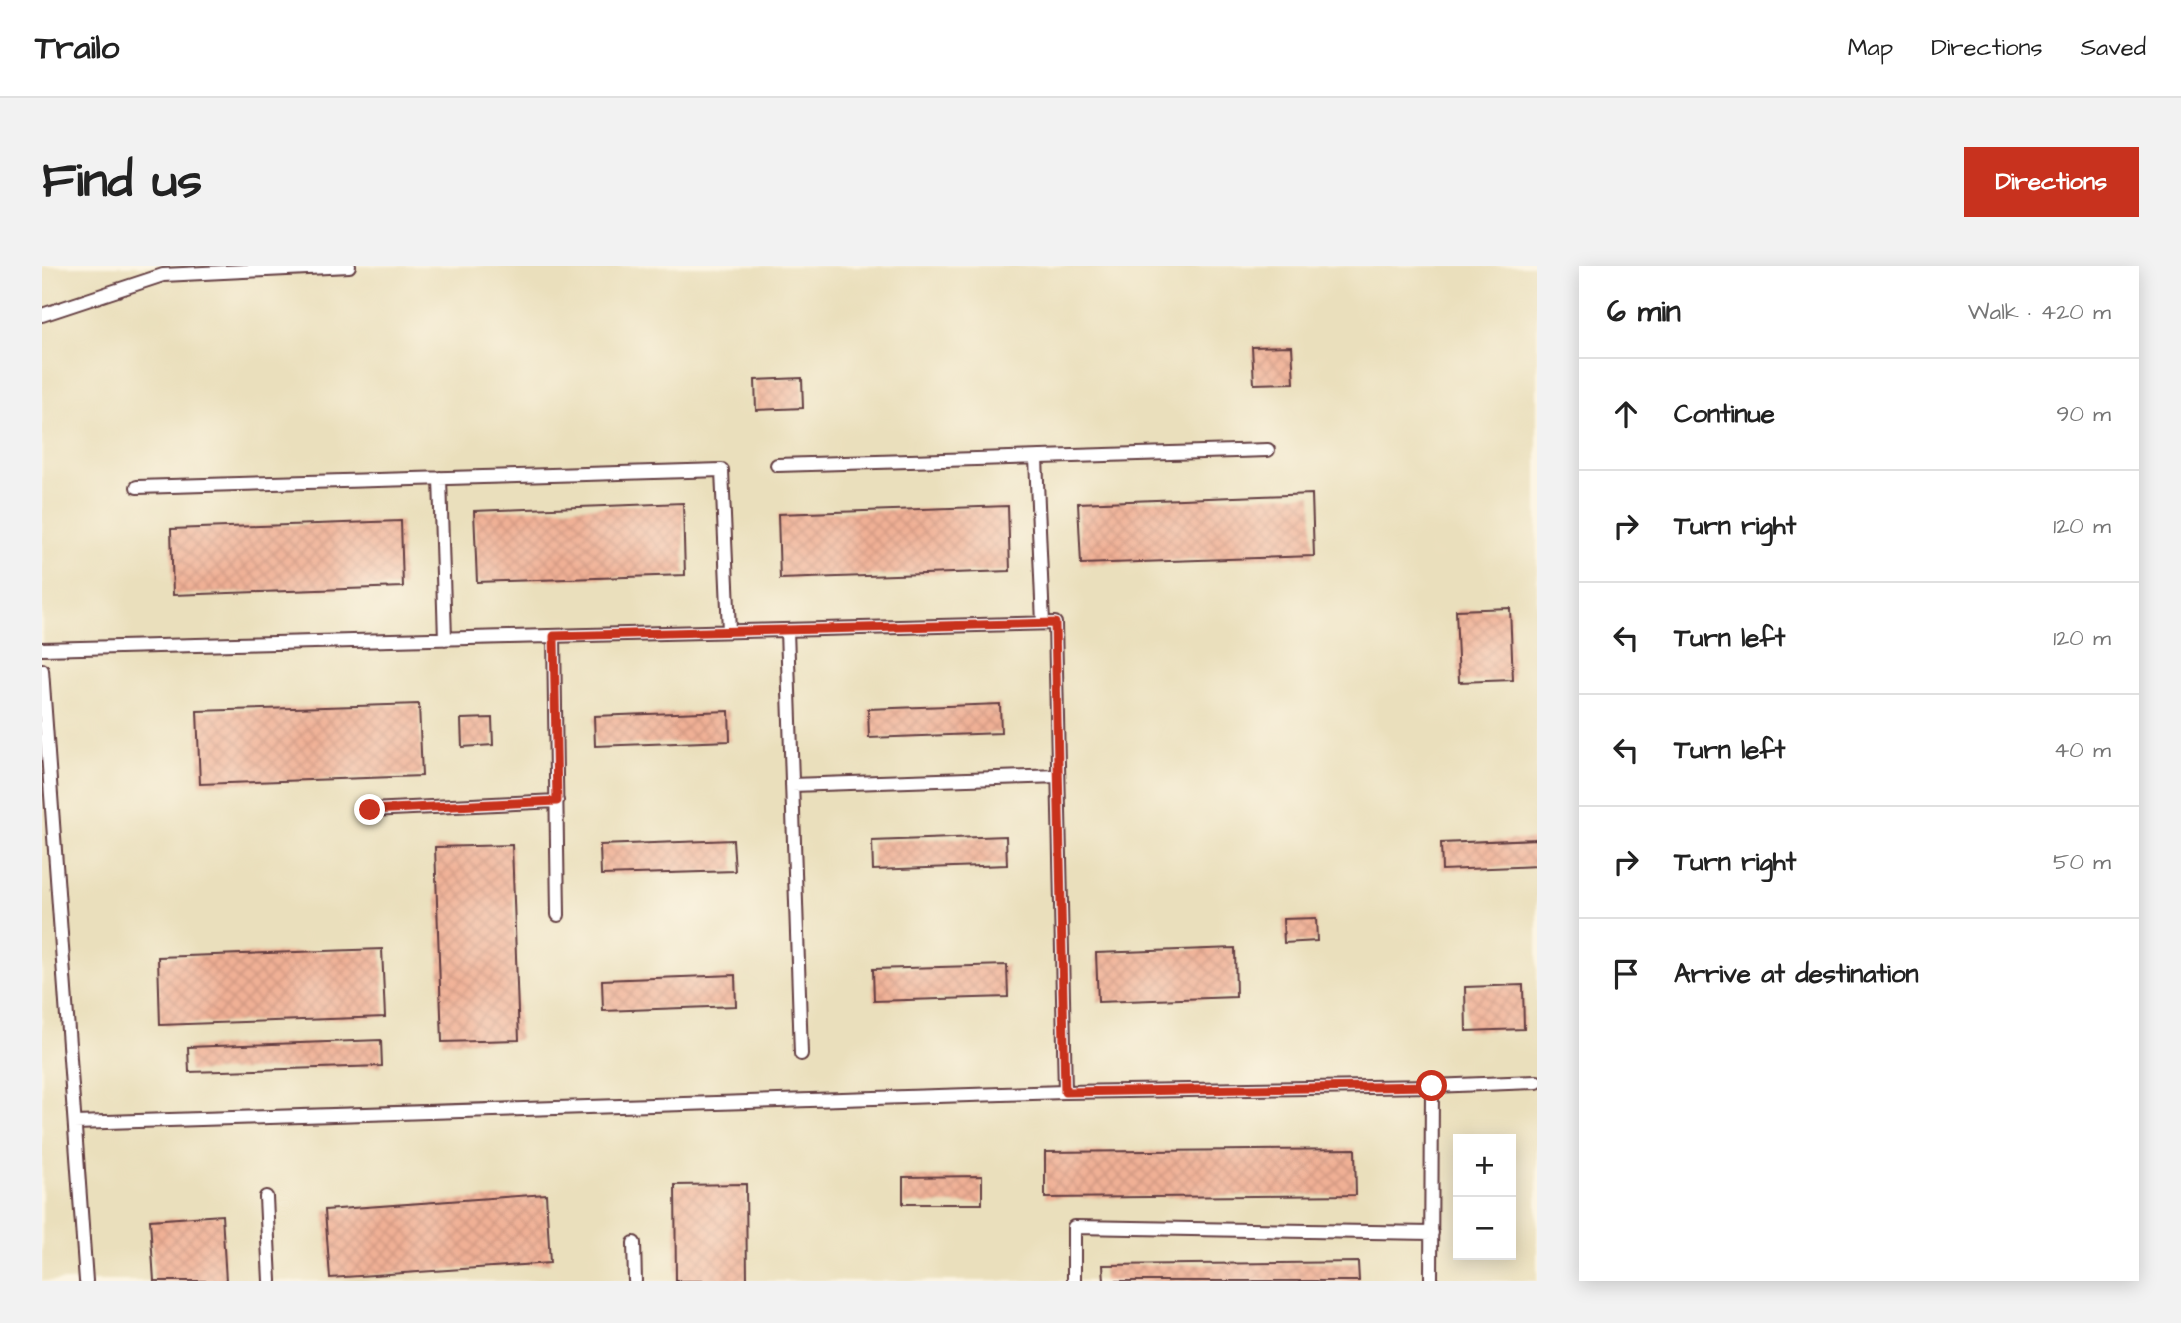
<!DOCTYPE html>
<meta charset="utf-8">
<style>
body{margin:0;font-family:"Architects Daughter",sans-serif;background:#f2f2f2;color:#222}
.controls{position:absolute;right:21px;bottom:21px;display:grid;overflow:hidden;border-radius:0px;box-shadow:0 4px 18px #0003}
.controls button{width:63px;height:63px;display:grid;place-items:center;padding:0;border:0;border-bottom:2px solid #e0e0e0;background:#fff;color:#222;font:35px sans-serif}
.stop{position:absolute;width:21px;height:21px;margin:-16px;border:5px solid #c8321e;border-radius:50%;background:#fff}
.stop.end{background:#c8321e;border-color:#fff;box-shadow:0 2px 7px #0008}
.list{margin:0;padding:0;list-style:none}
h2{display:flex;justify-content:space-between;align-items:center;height:91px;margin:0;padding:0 28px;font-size:30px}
h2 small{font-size:23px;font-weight:400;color:#767676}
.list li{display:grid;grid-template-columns:46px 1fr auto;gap:21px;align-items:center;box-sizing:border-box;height:112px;padding:0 28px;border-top:2px solid #e0e0e0}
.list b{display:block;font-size:26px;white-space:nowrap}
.list em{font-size:23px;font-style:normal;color:#767676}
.icon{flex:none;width:38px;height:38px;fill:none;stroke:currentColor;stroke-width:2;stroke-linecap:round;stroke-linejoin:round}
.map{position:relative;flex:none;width:1495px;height:1015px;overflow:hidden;border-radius:0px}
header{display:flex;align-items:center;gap:42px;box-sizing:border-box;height:98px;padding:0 35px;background:#fff;border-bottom:2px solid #e0e0e0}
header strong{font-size:33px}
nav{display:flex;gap:38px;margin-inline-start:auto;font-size:24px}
.intro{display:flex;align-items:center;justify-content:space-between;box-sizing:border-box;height:168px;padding:0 42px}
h1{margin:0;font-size:49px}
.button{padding:18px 32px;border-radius:0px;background:#c8321e;color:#fff;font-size:24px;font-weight:700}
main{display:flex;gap:42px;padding:0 42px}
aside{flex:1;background:#fff;border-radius:0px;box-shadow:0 4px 18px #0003}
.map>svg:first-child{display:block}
.building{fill:url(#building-cross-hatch)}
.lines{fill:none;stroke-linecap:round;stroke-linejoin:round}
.service-casing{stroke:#623c41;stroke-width:16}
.service{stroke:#fff;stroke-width:12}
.route{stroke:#c8321e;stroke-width:9}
</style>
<header>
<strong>Trailo</strong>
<nav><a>Map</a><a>Directions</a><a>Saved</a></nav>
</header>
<div class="intro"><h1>Find us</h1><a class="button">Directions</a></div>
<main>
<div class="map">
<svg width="1495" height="1015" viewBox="0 0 1495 1015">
<defs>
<pattern id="building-cross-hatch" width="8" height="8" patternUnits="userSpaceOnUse" patternTransform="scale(1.75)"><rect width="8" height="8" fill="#f0b095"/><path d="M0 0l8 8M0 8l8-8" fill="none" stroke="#cf9781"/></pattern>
</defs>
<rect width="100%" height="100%" fill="#fcf5e5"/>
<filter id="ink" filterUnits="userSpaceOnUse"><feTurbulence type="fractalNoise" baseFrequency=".0143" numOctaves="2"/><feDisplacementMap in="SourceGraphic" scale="14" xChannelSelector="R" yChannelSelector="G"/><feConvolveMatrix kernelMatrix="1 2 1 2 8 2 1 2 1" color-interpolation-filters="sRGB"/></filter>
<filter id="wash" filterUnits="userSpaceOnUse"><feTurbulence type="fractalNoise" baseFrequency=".00686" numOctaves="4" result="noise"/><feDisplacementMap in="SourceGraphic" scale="28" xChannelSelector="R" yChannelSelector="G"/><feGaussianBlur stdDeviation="1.57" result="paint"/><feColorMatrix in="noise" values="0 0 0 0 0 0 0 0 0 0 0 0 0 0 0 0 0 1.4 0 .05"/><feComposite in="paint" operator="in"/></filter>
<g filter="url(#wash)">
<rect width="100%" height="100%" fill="#eadfbc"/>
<g id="blocks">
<!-- building -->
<path class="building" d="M1250 80 1252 117 1212 118 1210 81Z
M760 112 761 142 714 144 713 114Z
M1270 228 1272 290 1039 298 1036 237Z
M641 237 643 309 435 316 432 245Z
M966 240 968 305 738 313 736 248Z
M359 255 361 321 131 329 129 263Z
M1468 342 1471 414 1417 416 1414 344Z
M377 438 380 510 158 518 155 445Z
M958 438 959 467 827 472 826 443Z
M687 445 688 475 553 480 552 450Z
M450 452 451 479 420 481 419 453Z
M964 570 965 599 831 604 830 575Z
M1495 573V600L1400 604 1399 577Z
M691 574 693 605 559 609 558 579Z
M470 579 477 774 400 776 393 581Z
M1274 652 1275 675 1242 677 1241 653Z
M1193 682 1194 731 1056 736 1054 687Z
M340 683 343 751 118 759 116 691Z
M965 699 966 731 832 735 831 703Z
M693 709 694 740 561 745 560 714Z
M1481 719 1482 763 1424 765 1423 721Z
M339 774 340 800 147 806 146 781Z
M1313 883 1314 929 1003 932V886Z
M940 910V938H861V911Z
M704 918 705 1015H634L633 919Z
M504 928 508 997 288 1012 283 944Z
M180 949 184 1015H112L108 954Z
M1316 996 1317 1015H1062L1061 999Z"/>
</g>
</g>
<g filter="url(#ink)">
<use href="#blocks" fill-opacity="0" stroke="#623c41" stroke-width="2"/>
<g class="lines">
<defs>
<path id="service" d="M0 49 121 9 307 0
M994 192 1001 357
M735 199 1226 184
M398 212 403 373
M95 221 680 204 687 365
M745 364 759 788
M512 370 516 649
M0 383 1013 357 1023 826 1390 820 1389 1015
M0 404 44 1015
M750 519 1016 510
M328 544 515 535
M1390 820 1495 816
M33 857 1023 826
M224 931 228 1015
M592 977 593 1015
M1032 1015V961L1390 967"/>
</defs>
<!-- service casing -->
<use href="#service" class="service-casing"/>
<!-- service -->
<use href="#service" class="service"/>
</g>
</g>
<g class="lines" filter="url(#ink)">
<!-- route -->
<path class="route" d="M328 544 515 535 512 370 1013 357 1023 826 1390 820"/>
</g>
</svg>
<div class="controls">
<button>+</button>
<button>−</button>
</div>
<div class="stop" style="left:1390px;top:820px"></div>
<div class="stop end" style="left:328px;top:544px"></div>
</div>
<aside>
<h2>6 min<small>Walk · 420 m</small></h2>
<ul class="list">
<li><svg class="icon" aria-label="ahead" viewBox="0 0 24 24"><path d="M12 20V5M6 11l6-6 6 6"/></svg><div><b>Continue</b></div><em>90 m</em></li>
<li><svg class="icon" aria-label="right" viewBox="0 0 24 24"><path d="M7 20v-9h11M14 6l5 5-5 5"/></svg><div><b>Turn right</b></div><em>120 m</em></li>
<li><svg class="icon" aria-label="left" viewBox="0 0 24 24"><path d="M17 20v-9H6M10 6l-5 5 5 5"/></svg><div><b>Turn left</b></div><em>120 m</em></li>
<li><svg class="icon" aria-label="left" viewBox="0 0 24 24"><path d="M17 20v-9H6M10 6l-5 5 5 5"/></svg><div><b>Turn left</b></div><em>40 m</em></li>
<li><svg class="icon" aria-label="right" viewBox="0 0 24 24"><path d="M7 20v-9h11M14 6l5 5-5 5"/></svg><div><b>Turn right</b></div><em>50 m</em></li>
<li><svg class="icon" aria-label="arrive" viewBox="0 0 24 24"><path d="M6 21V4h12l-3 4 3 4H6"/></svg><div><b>Arrive at destination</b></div></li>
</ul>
</aside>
</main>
